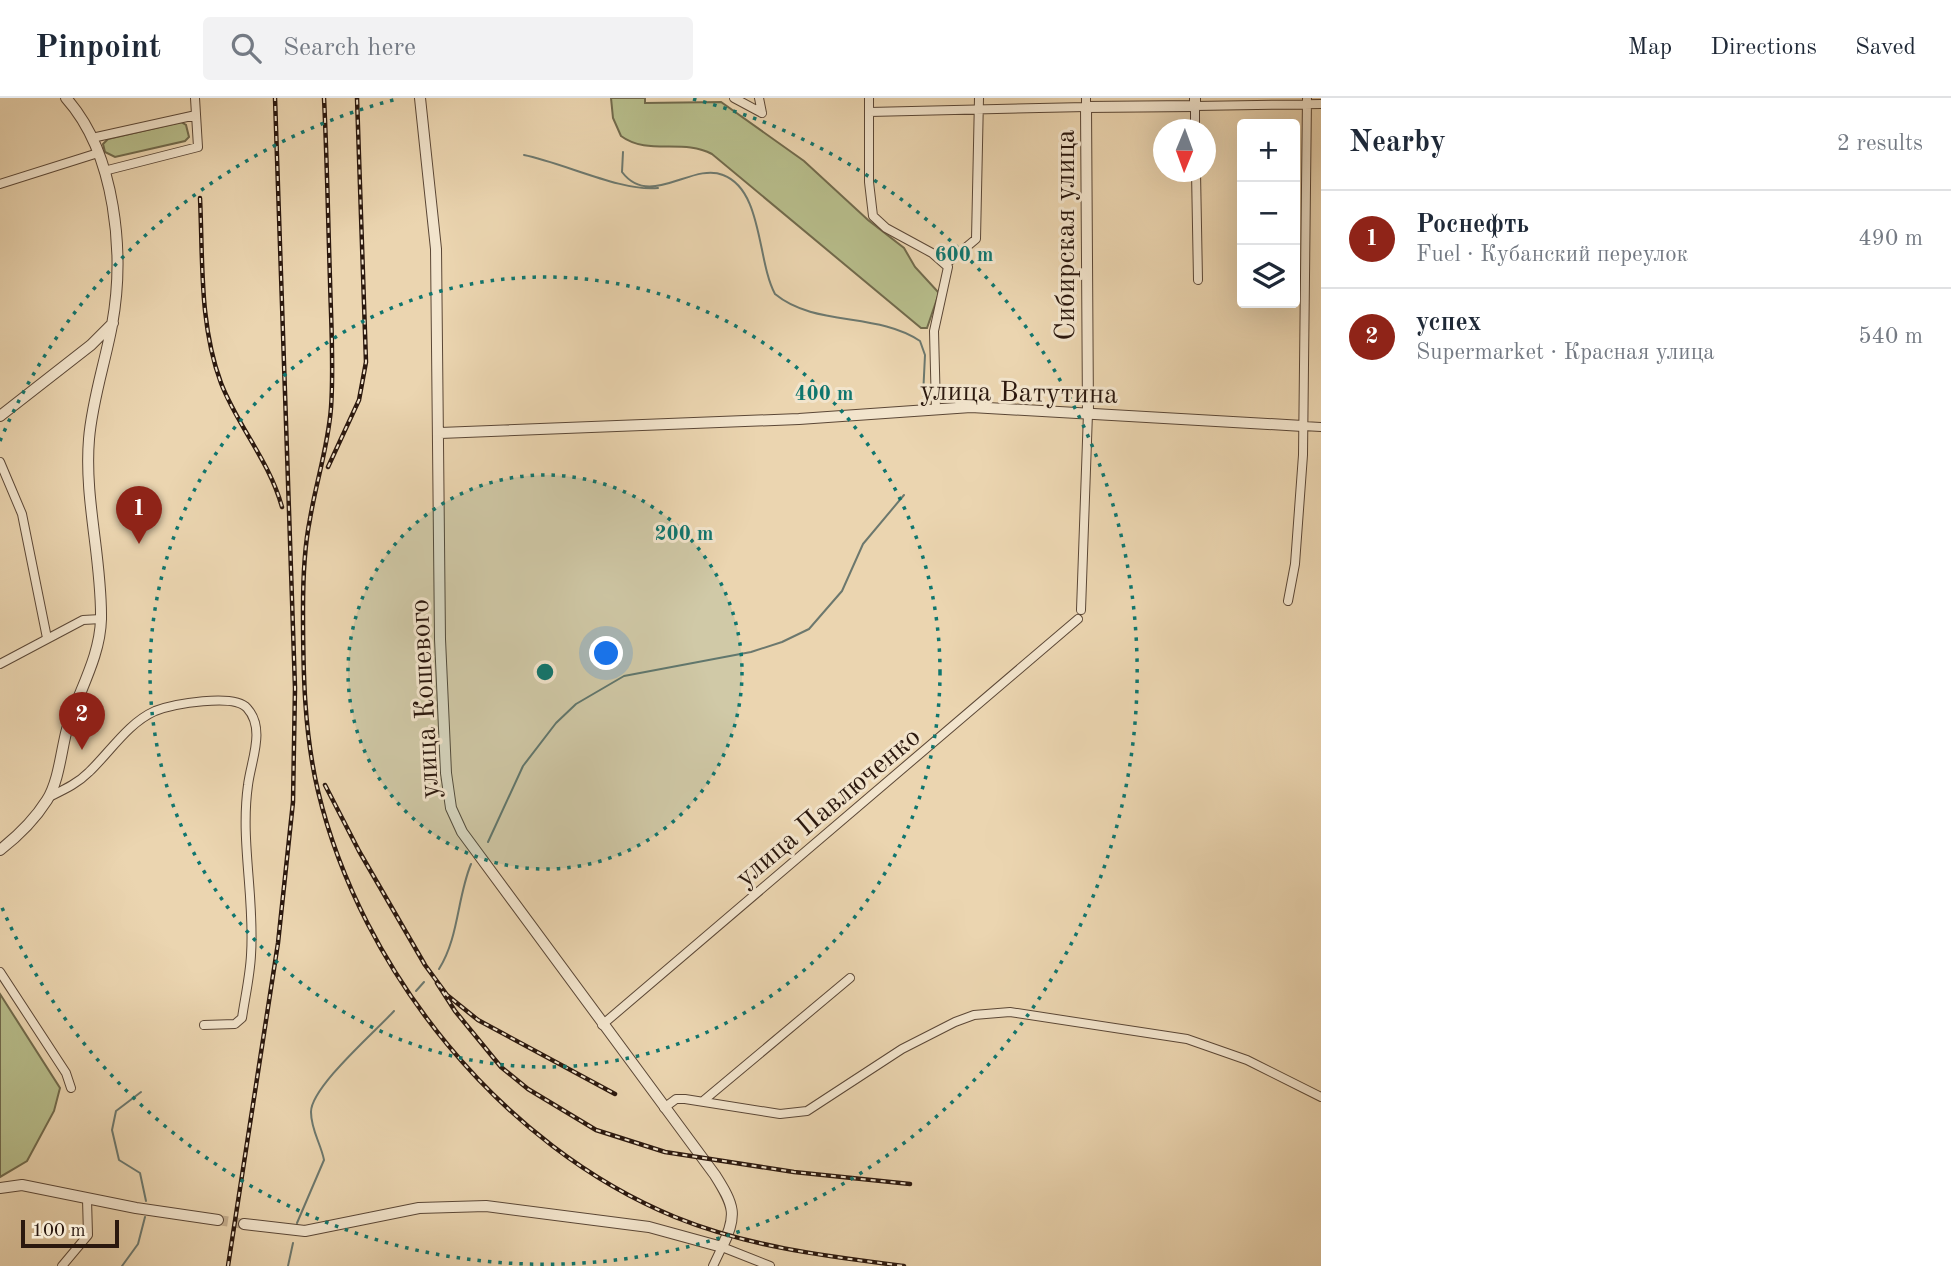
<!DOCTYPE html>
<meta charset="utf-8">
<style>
body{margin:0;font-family:"Old Standard TT",serif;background:#f2f2f3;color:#1f2937}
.controls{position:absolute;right:21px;top:21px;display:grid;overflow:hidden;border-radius:7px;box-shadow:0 7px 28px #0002}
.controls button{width:63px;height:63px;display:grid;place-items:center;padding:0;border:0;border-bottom:2px solid #e0e1e3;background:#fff;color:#1f2937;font:35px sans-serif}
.compass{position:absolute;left:1153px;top:21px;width:63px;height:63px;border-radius:50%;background:#fff;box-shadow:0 7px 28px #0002;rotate:181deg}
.scale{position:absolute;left:21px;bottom:18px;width:98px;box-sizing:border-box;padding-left:7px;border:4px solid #2b180e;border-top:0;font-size:19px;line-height:24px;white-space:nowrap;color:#2b180e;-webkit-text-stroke:5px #f2e4cc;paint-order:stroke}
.you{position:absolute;left:607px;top:556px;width:24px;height:24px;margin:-18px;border:5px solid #fff;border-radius:50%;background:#1a73e8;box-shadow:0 0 0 10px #1a73e833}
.badge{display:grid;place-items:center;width:46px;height:46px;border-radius:50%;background:#8f2418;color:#fff;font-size:23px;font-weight:700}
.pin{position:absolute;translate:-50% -58px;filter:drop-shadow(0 2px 4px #0008)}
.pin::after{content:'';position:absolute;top:37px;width:24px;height:21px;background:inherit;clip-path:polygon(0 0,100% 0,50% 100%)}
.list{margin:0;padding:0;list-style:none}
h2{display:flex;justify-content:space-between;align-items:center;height:91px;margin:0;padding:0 28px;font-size:30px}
h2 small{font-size:23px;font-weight:400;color:#747a83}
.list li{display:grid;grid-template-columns:46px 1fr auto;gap:21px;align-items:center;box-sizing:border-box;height:98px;padding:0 28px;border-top:2px solid #e0e1e3}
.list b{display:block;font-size:26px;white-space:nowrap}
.list p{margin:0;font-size:23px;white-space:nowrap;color:#747a83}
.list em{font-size:23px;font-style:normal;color:#747a83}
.icon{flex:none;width:38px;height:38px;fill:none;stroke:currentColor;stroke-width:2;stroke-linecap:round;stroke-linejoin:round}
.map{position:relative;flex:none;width:1321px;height:1168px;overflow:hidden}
header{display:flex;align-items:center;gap:42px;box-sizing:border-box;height:98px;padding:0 35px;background:#fff;border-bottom:2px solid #e0e1e3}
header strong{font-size:33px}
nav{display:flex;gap:38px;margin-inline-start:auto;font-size:24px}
.search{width:490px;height:63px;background:#f2f2f3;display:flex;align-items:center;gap:18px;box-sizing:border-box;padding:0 24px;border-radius:7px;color:#747a83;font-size:26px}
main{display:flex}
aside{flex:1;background:#fff}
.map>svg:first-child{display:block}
.green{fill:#b7bd8b;stroke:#716a4c;stroke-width:2}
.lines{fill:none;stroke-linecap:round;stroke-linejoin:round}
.stream{stroke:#6c786e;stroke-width:2}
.tertiary-tunnel{stroke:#c5af90;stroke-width:10;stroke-dasharray:10 5;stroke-linecap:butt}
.minor-casing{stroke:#5b4736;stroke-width:10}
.tertiary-casing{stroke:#5b4736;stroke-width:12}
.minor{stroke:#f2e4cc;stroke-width:8}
.tertiary{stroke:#f2e4cc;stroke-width:10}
.rail-casing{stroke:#2b180e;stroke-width:4.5}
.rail{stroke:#f2e4cc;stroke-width:2;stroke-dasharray:5;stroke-linecap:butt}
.ring{fill:none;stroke:#0f766e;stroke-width:3.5;stroke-dasharray:3.5 7}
.labels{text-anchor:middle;stroke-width:6;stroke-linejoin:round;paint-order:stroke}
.street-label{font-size:28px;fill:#2b180e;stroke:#f2e4cc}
.centre{fill:#0f766e;stroke:#f2e4cc;stroke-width:3.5}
.ring-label{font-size:21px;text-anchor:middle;font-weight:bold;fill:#0f766e;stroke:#f2e4cc;stroke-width:6;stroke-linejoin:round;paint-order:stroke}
</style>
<header>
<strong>Pinpoint</strong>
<div class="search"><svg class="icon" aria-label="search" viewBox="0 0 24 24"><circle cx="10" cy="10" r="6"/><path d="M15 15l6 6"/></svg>Search here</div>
<nav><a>Map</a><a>Directions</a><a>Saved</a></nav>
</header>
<main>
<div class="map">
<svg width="1321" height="1168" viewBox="0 0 1321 1168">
<rect width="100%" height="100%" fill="#ebd5b0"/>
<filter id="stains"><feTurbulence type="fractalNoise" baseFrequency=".00286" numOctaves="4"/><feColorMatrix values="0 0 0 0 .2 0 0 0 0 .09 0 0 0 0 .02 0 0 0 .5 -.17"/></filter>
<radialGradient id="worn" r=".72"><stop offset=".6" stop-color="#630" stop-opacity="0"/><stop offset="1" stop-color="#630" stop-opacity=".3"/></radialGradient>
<!-- green -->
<path class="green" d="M611 0H645V5L721 4 804 63 868 122 904 150 915 169 939 195 927 230H921L712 56C683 40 648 58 621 38L613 20Z
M181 24 186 27 189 39 185 43 115 59 105 54 103 46 108 41Z
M0 896 60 990 54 1013 27 1063 0 1079Z"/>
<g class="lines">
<!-- stream -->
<path class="stream" d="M623 54 622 74C650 111 692 64 723 77 763 92 757 163 775 196 815 229 877 214 920 243L925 257 923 298
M524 57C564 65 622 94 658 90
M488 744 523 668 556 625 576 606 624 578 751 554 782 544 809 531 842 493 863 446 904 397
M439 871C459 839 457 800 471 766
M416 893 424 884
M141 994 116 1013 112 1032 119 1062 140 1075 146 1103
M297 1125 324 1062C321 1046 311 1032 311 1014 311 989 376 933 394 913
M122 1168 138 1146 145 1119
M288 1168 293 1145"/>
<!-- tertiary-tunnel -->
<path class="tertiary-tunnel" d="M218 1122 244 1126"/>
<defs>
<path id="minor" d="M734 0 762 15
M759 0 762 15
M869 0V84L873 118 886 130 932 155 948 169 934 233 936 312
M869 14 1086 9V0
M1195 32V8L1321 6
M92 40 196 17
M104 73 198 49 195 0
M1196 74 1198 182
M0 86 98 55
M946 166 976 141 979 0
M1303 328 1321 329
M0 364 22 416 47 540
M1288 503 1295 466 1303 357 1307 0
M1081 512 1088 315
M0 566 83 522 101 521
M49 699C63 692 77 686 89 674 110 654 128 625 155 613 173 606 234 595 247 610 266 631 251 662 248 687 240 743 255 800 251 857 250 878 245 899 242 920L235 926 204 927
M0 874 66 975 71 990
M602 927 1078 521
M703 1003 850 880
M664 1010 676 1001H685L780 1016 807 1013 902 951 955 924 974 917 1010 914 1187 941 1247 962 1321 999
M62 1168 88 1137 87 1101
M713 1168 722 1149 770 1168"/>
<path id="tertiary" d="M1088 315 1086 9 1195 8V0
M0 318 91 247 113 225
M440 335 799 321 971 309 1303 328
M0 752C18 738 35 721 47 702 59 683 61 653 67 631 78 594 100 560 101 521 102 461 84 401 89 341 92 303 105 265 112 227 125 156 116 56 66 0
M0 1090 22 1087 136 1110 218 1122
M244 1126 305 1133 419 1110 486 1108 649 1129 722 1149C738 1117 734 1107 715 1077L462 734 451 710 446 675 440 541 436 151 420 0"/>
</defs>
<!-- minor casing -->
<use href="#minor" class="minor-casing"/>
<!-- tertiary casing -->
<use href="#tertiary" class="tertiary-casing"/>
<!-- minor -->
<use href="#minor" class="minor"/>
<!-- tertiary -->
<use href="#tertiary" class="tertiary"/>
<defs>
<path id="rail" d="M324 0C327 60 328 121 330 182 331 224 334 268 331 310 328 349 316 384 310 421 304 450 303 483 303 512 303 571 304 635 318 693 361 873 502 1048 675 1119 749 1149 825 1158 904 1168
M200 100C203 161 199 226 221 285 238 329 269 362 282 409
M328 369 359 302 366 264 357 0
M325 687 359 753 425 867 447 897 478 922 615 996
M437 885 455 913 501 969 528 991 596 1032 665 1054 794 1074 910 1086
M228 1168 278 845 293 704 295 590 275 0"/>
</defs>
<!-- rail casing -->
<use href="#rail" class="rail-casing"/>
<!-- rail -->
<use href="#rail" class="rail"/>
</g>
<!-- distance rings -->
<circle cx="545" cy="574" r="197" fill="#0f766e" fill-opacity=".12"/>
<g class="ring">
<circle cx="545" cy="574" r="197"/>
<circle cx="545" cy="574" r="395"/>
<path d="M0 343A592 592 0 0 1 397 1M693 1A592 592 0 1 1 0 805"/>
</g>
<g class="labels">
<!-- street labels -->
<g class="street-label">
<text transform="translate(1064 137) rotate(-90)" y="10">Сибирская улица</text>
<text transform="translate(1019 293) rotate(1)" y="10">улица Ватутина</text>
<text transform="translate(423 601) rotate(-93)" y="10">улица Кошевого</text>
<text transform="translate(827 708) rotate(-40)" y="10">улица Павлюченко</text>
</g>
</g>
<circle cx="545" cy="574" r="10" class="centre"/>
<g class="ring-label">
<text x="964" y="163">600 m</text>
<text x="824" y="302">400 m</text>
<text x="684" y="442">200 m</text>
</g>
<rect width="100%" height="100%" filter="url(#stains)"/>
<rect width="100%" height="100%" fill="url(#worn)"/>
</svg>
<div class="controls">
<button>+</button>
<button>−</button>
<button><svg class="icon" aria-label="layers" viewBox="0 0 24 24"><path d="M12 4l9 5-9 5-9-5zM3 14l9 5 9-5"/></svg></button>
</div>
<svg class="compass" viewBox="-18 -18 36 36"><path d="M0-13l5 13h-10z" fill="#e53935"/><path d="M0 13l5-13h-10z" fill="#747a83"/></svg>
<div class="scale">100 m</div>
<div class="you"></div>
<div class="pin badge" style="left:139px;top:446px">1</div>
<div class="pin badge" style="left:82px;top:652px">2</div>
</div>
<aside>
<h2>Nearby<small>2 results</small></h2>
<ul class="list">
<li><span class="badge">1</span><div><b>Роснефть</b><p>Fuel · Кубанский переулок</p></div><em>490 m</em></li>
<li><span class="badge">2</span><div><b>успех</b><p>Supermarket · Красная улица</p></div><em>540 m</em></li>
</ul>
</aside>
</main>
